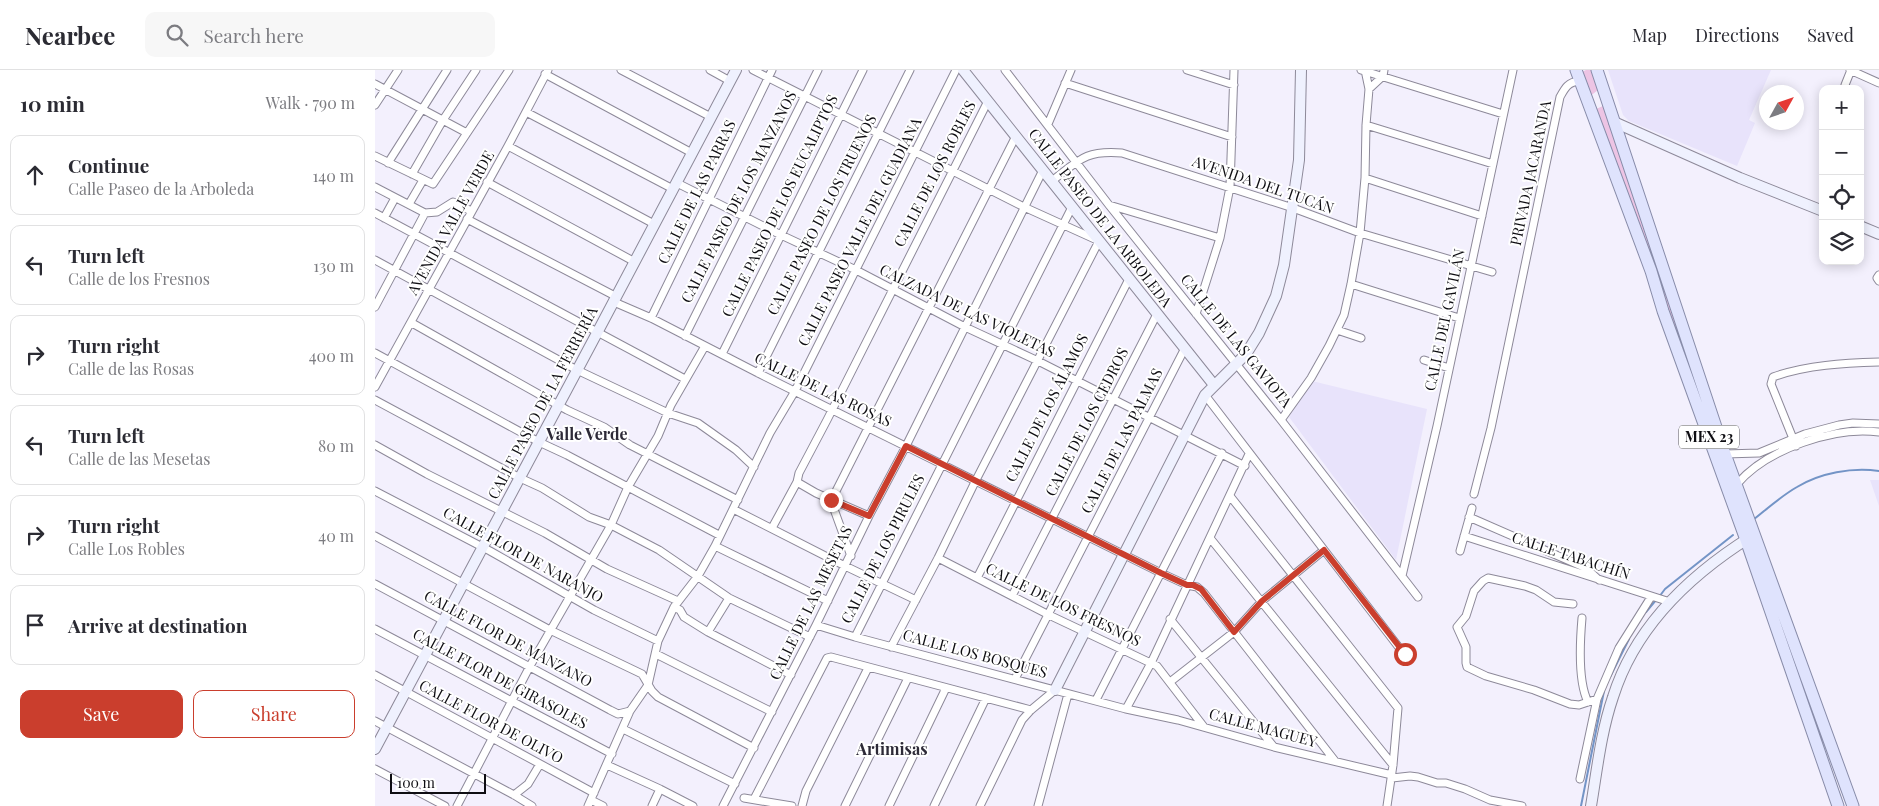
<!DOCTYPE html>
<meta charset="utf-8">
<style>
body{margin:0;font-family:"Playfair Display",serif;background:#f7f7f7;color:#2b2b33}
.controls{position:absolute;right:15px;top:15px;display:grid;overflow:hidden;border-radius:10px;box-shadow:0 2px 12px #0003}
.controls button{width:45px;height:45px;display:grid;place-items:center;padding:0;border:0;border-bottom:1px solid #e1e1e2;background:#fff;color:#2b2b33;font:25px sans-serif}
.compass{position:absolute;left:1384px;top:15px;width:45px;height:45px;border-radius:50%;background:#fff;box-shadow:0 2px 12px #0003;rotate:50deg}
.scale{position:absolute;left:15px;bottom:12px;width:96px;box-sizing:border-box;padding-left:5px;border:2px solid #0e0d12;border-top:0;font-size:14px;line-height:18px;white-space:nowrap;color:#0e0d12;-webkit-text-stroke:4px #fff;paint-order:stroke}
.stop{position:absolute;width:15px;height:15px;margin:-11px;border:4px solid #ca3e2d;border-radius:50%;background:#fff}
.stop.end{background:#ca3e2d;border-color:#fff;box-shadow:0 1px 5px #0008}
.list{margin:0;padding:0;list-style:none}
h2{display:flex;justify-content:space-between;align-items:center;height:65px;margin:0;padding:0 20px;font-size:21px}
h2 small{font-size:16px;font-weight:400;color:#7c7c81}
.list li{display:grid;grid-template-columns:32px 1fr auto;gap:15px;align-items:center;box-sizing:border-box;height:80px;margin:0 10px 10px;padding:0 10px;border:1px solid #e1e1e2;border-radius:10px}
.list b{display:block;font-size:19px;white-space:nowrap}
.list p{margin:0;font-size:16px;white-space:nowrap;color:#7c7c81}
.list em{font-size:16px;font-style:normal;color:#7c7c81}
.actions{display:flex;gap:10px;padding:15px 20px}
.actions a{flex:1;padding:11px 0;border:1px solid #ca3e2d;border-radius:10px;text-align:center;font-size:18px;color:#ca3e2d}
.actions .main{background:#ca3e2d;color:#fff}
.icon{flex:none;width:28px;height:28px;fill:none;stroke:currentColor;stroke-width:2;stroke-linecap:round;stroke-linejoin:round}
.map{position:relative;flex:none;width:1504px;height:736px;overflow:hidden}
header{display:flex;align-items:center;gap:30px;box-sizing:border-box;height:70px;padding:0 25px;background:#fff;border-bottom:1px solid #e1e1e2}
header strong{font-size:24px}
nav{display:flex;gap:28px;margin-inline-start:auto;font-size:18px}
.search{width:350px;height:45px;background:#f7f7f7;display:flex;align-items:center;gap:12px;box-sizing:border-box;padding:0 18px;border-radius:10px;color:#7c7c81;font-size:19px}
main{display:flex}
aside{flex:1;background:#fff}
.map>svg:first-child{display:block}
.built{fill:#e8e3fb}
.green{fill:#edc4e4}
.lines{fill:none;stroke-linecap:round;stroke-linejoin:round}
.stream{stroke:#7394c6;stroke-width:2}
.street-casing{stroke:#8d8999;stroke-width:9}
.secondary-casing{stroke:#8d8999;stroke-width:12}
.primary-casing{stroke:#888ca9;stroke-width:13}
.street{stroke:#fff;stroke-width:7}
.secondary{stroke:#eff1fe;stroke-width:10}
.primary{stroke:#dfe3fd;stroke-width:11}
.route{stroke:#ca3e2d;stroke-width:6}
.labels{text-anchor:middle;stroke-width:4;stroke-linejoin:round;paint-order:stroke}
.shield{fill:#fff;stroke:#565659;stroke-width:1}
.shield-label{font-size:14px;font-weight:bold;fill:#0e0d12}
.street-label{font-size:15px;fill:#0e0d12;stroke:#fff}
.neighbourhood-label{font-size:16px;font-weight:bold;fill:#2d2a37;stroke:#fff}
</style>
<header>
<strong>Nearbee</strong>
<div class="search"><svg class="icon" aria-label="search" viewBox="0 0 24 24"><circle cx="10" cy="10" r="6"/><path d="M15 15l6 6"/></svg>Search here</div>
<nav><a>Map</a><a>Directions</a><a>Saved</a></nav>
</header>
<main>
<aside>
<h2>10 min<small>Walk · 790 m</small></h2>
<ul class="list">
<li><svg class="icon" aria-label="ahead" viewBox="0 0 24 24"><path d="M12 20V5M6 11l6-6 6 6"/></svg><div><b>Continue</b><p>Calle Paseo de la Arboleda</p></div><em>140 m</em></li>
<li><svg class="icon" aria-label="left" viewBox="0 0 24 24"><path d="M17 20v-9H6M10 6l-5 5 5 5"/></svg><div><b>Turn left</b><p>Calle de los Fresnos</p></div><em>130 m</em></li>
<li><svg class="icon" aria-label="right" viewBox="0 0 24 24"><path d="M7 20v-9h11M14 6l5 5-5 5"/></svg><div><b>Turn right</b><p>Calle de las Rosas</p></div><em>400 m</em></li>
<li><svg class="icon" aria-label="left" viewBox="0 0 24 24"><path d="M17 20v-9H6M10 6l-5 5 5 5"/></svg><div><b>Turn left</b><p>Calle de las Mesetas</p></div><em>80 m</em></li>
<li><svg class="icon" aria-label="right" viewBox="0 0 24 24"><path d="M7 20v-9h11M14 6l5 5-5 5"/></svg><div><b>Turn right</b><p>Calle Los Robles</p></div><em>40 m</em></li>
<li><svg class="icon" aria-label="arrive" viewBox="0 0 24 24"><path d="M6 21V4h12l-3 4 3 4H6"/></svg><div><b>Arrive at destination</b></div></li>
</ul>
<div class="actions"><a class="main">Save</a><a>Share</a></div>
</aside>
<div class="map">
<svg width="1504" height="736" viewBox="0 0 1504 736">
<rect width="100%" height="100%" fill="#f3f0fd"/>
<!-- built -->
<path class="built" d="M1233 0H1396L1374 50 1380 53 1362 96 1254 51 1248 45Z
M937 311 1052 339 1021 490 914 347Z
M1495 410H1504V436Z"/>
<!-- green -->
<path class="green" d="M1211 0H1217L1223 20 1214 27 1207 2Z
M1228 36 1343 370 1337 372 1221 39Z"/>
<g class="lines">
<!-- stream -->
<path class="stream" d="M1378 450C1392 439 1406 426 1422 417 1445 403 1477 397 1504 401
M1284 527 1290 519 1358 465
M1271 542 1281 530
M1235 607 1254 569
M1206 736 1229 621"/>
<defs>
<path id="street" d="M246 0 336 47
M335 0 355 11
M378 0 649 137 724 171 600 412 563 488 516 577
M630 0 734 135 906 350 1043 527
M812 0 859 15
M986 0 1128 44
M1475 0 1504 13
M170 4 317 83
M690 13 857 67
M0 14 92 63
M1470 15 1476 0
M994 19 1008 6 1009 0
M0 35 23 0
M151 42 298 119
M673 54 696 0
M991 55 1118 94
M133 76 279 154
M0 86 58 114 134 0
M13 93 72 0
M37 104 68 50 101 0
M990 108 1107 146
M677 111C704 90 710 80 747 83L918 138 985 163 1117 202
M112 112 260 192
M302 113 406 165 481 200 590 257 663 291 870 396
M0 117 50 143 62 142 78 132 96 141
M34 134 48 110
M734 135 845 168
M0 143 310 309
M9 148 20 128
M92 149 242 227
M0 190 202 300 293 343 323 353 361 380 379 397
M1504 205 1502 208 1504 211
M976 214 1084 248
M239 232 276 248 383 303 786 503 812 515 822 517 829 523 960 691
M0 237 50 143
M821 244 845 168 855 117 859 0
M276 248 397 0
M37 253 192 340 229 357 255 375 363 430
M962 260 986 268
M310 266 443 0
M0 283 164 372 192 385 344 465
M347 284 488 0
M1049 290 1074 298
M383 303 535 0
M0 317 133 76 173 0
M830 325 1029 584
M0 330 145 408 167 418 214 447 236 455 284 480 354 528 435 567
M906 350 936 308 954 276 969 245 976 214 985 163 990 108 991 55 994 19 990 0
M0 375 52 404 170 463 232 499 303 531
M1421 376 1396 314 1398 307C1431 295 1470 293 1504 292
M1350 384 1384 383 1430 364 1464 355 1478 353 1504 354
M422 412 441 423 494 446
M1362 414C1392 379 1459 356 1504 362
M0 421 115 481 219 540 283 571
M1099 424 1116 358 1185 27C1190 18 1193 12 1204 11
M855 426 1023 638 1018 695 1012 736
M358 439 470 496 541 530
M1094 447 1211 498 1224 510
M397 458 422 412 424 403 452 350 613 31
M0 466 175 560 267 604 277 621 283 627 379 678
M1089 466 1295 532
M835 468 1018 695
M340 476 453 531
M1085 481 1097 438
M476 486 456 431 641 66
M563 488 674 545 782 596 829 657
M1027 506 1062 356 1138 0
M602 508 754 209
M0 514 235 640 243 644 255 641
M637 526 782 244
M1198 534 1179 532 1161 520 1150 516 1113 508 1108 511 1099 521 1091 546 1082 557 1091 577V593L1092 597 1111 606 1159 620 1195 634 1204 635 1222 629
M299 537 305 540 309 547 333 562 416 605
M1207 548C1205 571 1203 612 1213 632
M795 549 899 677
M441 555 480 567 751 639 803 650 899 677 1017 705
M0 559 237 684
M333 562 354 528
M480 567 697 137
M281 584 397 642
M0 605 219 723
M640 609 810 278
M795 612 859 562 887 531 949 480
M721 630 847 383
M751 639 776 593 874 384
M0 651 139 725 157 736
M248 659 360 714
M232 695 285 719 318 736
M0 699 70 736
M1017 708 1035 706 1043 707 1062 713H1071L1090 719 1115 730 1147 736
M1205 709 1222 629 1244 578 1276 527
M139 725 153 714 165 694
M369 728 417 736
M379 729 452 588 456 587 656 640
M216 730 228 736
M82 736 155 596 236 455 253 417 283 366 296 335 330 276
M213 736 255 641 273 615 283 571 299 537 323 506 340 476 395 363 420 321 581 0
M277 736 285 719
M348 736 441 555 494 446 531 376 668 100
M427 736 431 721 493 598
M470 736 533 608
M514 736 571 618
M559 736 611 628
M605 736 647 650 656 640 680 620
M663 736 693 624"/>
<path id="secondary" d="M588 0 839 315
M1239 52 1365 108 1448 141
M1485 156 1504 164
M680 620 830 325 871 284 884 263 901 226 909 195 924 90 926 0
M0 679 222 263 361 0
M1216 736C1222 700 1226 662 1238 627 1260 557 1316 504 1377 466"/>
<path id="primary" d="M1201 0 1276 201 1288 241 1371 470 1463 736
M1222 0 1350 384 1478 736"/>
</defs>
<!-- street casing -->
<use href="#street" class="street-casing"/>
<!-- secondary casing -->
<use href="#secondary" class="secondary-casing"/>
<!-- primary casing -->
<use href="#primary" class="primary-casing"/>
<!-- street -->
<use href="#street" class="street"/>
<!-- secondary -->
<use href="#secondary" class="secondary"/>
<!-- primary -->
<use href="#primary" class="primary"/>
</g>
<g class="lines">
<!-- route -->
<path class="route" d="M456 430 494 446 531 376 786 503 812 515H818L826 519 859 562 887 531 949 480 1030 584"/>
</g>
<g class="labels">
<!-- shield labels -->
<rect class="shield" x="1304" y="355.5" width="60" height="23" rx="4"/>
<g class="shield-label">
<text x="1334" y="372">MEX 23</text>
</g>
<!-- street labels -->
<g class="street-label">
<text transform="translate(1156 103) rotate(-78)" y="5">PRIVADA JACARANDA</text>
<text transform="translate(560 104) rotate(-63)" y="5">CALLE DE LOS ROBLES</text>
<text transform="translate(888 115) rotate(19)" y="5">AVENIDA DEL TUCÁN</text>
<text transform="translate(322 122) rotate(-64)" y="5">CALLE DE LAS PARRAS</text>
<text transform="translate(364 127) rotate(-63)" y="5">CALLE PASEO DE LOS MANZANOS</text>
<text transform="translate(405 136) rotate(-64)" y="5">CALLE PASEO DE LOS EUCALIPTOS</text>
<text transform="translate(447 145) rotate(-63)" y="5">CALLE PASEO DE LOS TRUENOS</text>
<text transform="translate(725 148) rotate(52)" y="5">CALLE PASEO DE LA ARBOLEDA</text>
<text transform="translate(76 153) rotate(-61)" y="5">AVENIDA VALLE VERDE</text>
<text transform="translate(485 162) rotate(-63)" y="5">CALLE PASEO VALLE DEL GUADIANA</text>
<text transform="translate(592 241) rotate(26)" y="5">CALZADA DE LAS VIOLETAS</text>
<text transform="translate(1070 250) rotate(-78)" y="5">CALLE DEL GAVILÁN</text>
<text transform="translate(861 271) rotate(51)" y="5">CALLE DE LAS GAVIOTA</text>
<text transform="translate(448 320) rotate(26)" y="5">CALLE DE LAS ROSAS</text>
<text transform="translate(168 333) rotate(-62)" y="5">CALLE PASEO DE LA FERRERÍA</text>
<text transform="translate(672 338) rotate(-63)" y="5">CALLE DE LOS ÁLAMOS</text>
<text transform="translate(712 352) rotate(-63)" y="5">CALLE DE LOS CEDROS</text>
<text transform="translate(747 371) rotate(-63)" y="5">CALLE DE LAS PALMAS</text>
<text transform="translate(508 479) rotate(-63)" y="5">CALLE DE LOS PIRULES</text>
<text transform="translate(148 485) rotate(29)" y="5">CALLE FLOR DE NARANJO</text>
<text transform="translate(1196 486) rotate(18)" y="5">CALLE TABACHÍN</text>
<text transform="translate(436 533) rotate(-64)" y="5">CALLE DE LAS MESETAS</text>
<text transform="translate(688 535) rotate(26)" y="5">CALLE DE LOS FRESNOS</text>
<text transform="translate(133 569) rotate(28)" y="5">CALLE FLOR DE MANZANO</text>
<text transform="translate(600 584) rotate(15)" y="5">CALLE LOS BOSQUES</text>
<text transform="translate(125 609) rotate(28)" y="5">CALLE FLOR DE GIRASOLES</text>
<text transform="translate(116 652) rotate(28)" y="5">CALLE FLOR DE OLIVO</text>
<text transform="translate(888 658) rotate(15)" y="5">CALLE MAGUEY</text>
</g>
<!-- neighbourhood labels -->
<g class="neighbourhood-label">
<text x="212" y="370">Valle Verde</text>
<text x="517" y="685">Artimisas</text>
</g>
</g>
</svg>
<div class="controls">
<button>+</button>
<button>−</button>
<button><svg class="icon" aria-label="locate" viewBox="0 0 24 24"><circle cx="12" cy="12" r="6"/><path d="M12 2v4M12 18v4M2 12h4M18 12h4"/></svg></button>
<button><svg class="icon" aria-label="layers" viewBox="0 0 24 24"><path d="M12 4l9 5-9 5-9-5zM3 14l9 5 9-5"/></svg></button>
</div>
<svg class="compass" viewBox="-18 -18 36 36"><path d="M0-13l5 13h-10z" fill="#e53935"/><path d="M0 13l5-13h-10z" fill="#7c7c81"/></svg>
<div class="scale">100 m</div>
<div class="stop" style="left:1030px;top:584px"></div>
<div class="stop end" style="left:456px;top:430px"></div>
</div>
</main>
